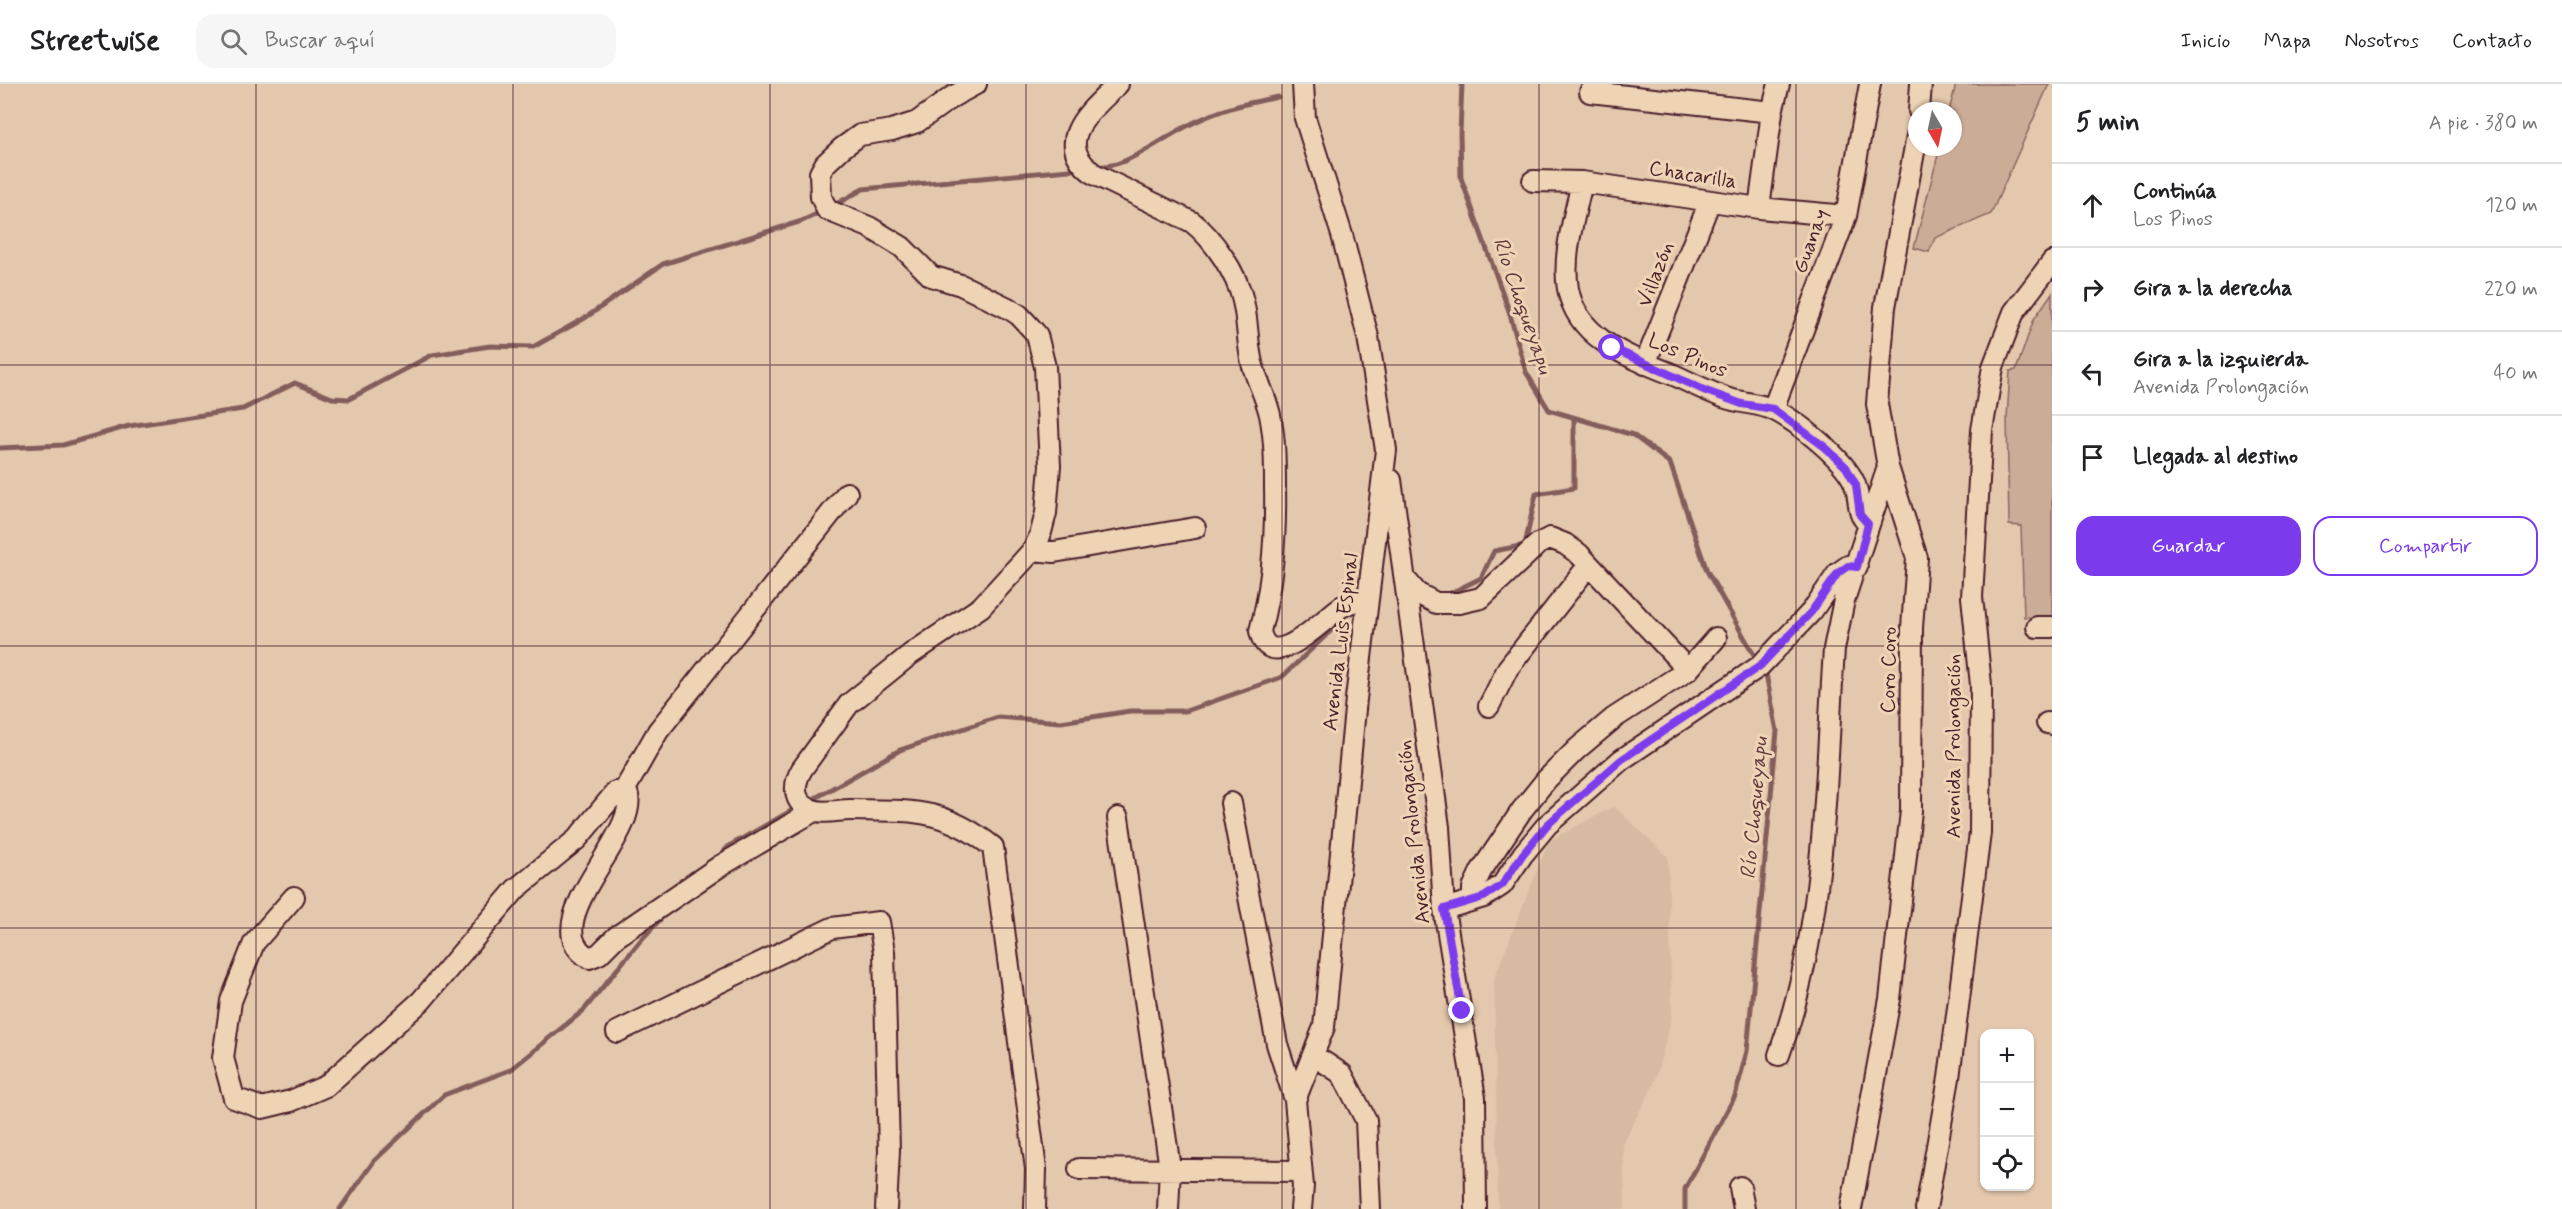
<!DOCTYPE html>
<html lang="es">
<meta charset="utf-8">
<style>
body{margin:0;font-family:Mynerve,sans-serif;background:#f6f6f6;color:#202124}
.controls{position:absolute;right:18px;bottom:18px;display:grid;overflow:hidden;border-radius:12px;box-shadow:0 2px 4px #0004}
.controls button{width:54px;height:54px;display:grid;place-items:center;padding:0;border:0;border-bottom:2px solid #e0e0e0;background:#fff;color:#202124;font:30px sans-serif}
.compass{position:absolute;left:1908px;top:18px;width:54px;height:54px;border-radius:50%;background:#fff;box-shadow:0 2px 4px #0004;rotate:171deg}
.stop{position:absolute;width:18px;height:18px;margin:-14px;border:4px solid #7c3aed;border-radius:50%;background:#fff}
.stop.end{background:#7c3aed;border-color:#fff;box-shadow:0 2px 6px #0008}
.list{margin:0;padding:0;list-style:none}
h2{display:flex;justify-content:space-between;align-items:center;height:78px;margin:0;padding:0 24px;font-size:26px}
h2 small{font-size:20px;font-weight:400;color:#757577}
.list li{display:grid;grid-template-columns:39px 1fr auto;gap:18px;align-items:center;box-sizing:border-box;height:84px;padding:0 24px;border-top:2px solid #e0e0e0}
.list b{display:block;font-size:22px;white-space:nowrap}
.list p{margin:0;font-size:20px;white-space:nowrap;color:#757577}
.list em{font-size:20px;font-style:normal;color:#757577}
.actions{display:flex;gap:12px;padding:18px 24px}
.actions a{flex:1;padding:14px 0;border:2px solid #7c3aed;border-radius:18px;text-align:center;font-size:21px;color:#7c3aed}
.actions .main{background:#7c3aed;color:#fff}
.icon{flex:none;width:33px;height:33px;fill:none;stroke:currentColor;stroke-width:2;stroke-linecap:round;stroke-linejoin:round}
.map{position:relative;flex:none;width:2052px;height:1125px;overflow:hidden}
header{display:flex;align-items:center;gap:36px;box-sizing:border-box;height:84px;padding:0 30px;background:#fff;border-bottom:2px solid #e0e0e0}
header strong{font-size:28px}
nav{display:flex;gap:33px;margin-inline-start:auto;font-size:21px}
.search{width:420px;height:54px;background:#f6f6f6;display:flex;align-items:center;gap:15px;box-sizing:border-box;padding:0 21px;border-radius:18px;color:#757577;font-size:22px}
main{display:flex}
aside{flex:1;background:#fff}
.map>svg:first-child{display:block}
.built{fill:#d7baa2}
.green{fill:#caac97;stroke:#8a6661;stroke-width:1.5}
.lines{fill:none;stroke-linecap:round;stroke-linejoin:round}
.stream{stroke:#835d5b;stroke-width:5}
.minor-casing{stroke:#4a1f2b;stroke-width:24}
.minor{stroke:#eed3b5;stroke-width:20}
.route{stroke:#7c3aed;stroke-width:8}
.grid{fill:none;stroke:#4a1f2b;stroke-width:1.5;stroke-opacity:0.55}
.labels{text-anchor:middle;stroke-width:6;stroke-linejoin:round;paint-order:stroke}
.street-label{font-size:21px;fill:#4a1f2b;stroke:#eed3b5}
.water-label{font-size:22px;font-style:italic;fill:#62393f;stroke:#eed3b5}
</style>
<header>
<strong>Streetwise</strong>
<div class="search"><svg class="icon" aria-label="search" viewBox="0 0 24 24"><circle cx="10" cy="10" r="6"/><path d="M15 15l6 6"/></svg>Buscar aquí</div>
<nav><a>Inicio</a><a>Mapa</a><a>Nosotros</a><a>Contacto</a></nav>
</header>
<main>
<div class="map">
<svg width="2052" height="1125" viewBox="0 0 2052 1125">
<rect width="100%" height="100%" fill="#e4c8ad"/>
<filter id="ink" filterUnits="userSpaceOnUse"><feTurbulence type="fractalNoise" baseFrequency=".0167" numOctaves="2"/><feDisplacementMap in="SourceGraphic" scale="12" xChannelSelector="R" yChannelSelector="G"/><feConvolveMatrix kernelMatrix="1 2 1 2 8 2 1 2 1" color-interpolation-filters="sRGB"/></filter>
<g filter="url(#ink)">
<!-- built -->
<path class="built" d="M1614 722 1668 773 1672 931 1655 998 1623 1059 1625 1125H1498L1494 894 1549 757Z"/>
<!-- green -->
<path class="green" d="M1956 0H2049L1991 130 1935 154 1929 168 1914 164 1940 63H1953V27H1949Z
M2052 209V534L2024 533 2021 442 2009 441 2007 334 2010 287 2016 286 2034 235Z"/>
<g class="lines">
<!-- stream -->
<path class="stream" d="M1462 0 1460 50 1461 94 1509 227 1526 288 1549 326 1633 351 1670 379 1707 487 1758 578
M1096 83C1103 82 1112 82 1119 79 1144 70 1165 53 1189 41 1220 25 1243 20 1278 13
M831 123 863 105 1080 85
M0 364 63 361 129 342 243 325 295 299 332 314 349 315 432 271 490 262 533 263 585 234 663 180 802 137 823 127
M1451 509 1481 494 1494 467 1525 461 1536 410 1574 404V335
M810 717 900 666 998 633 1061 638 1130 627H1186L1282 593 1337 541
M720 772 729 762 798 723
M340 1125 374 1077 444 1011 510 986 584 926 640 857 666 829
M1685 1125V1105L1735 1012 1747 967 1777 647 1766 590 1763 586"/>
<defs>
<path id="minor" d="M976 0 952 13 917 38 892 46 860 51 842 64 825 80 820 89 821 113 827 126 869 143 902 163 931 192 961 201 1008 224 1019 231 1031 244 1037 251 1045 283 1050 382 1046 429 1040 452 1033 466 981 523 911 570 849 620 802 685C793 700 792 720 813 726 823 730 838 726 850 726 912 727 942 723 993 763L1036 1085 1035 1125
M1118 0C1092 26 1050 57 1094 90L1192 138C1213 154 1237 190 1243 217 1248 237 1247 259 1252 279 1257 297 1266 313 1270 331 1275 355 1275 379 1275 403 1276 453 1273 500 1260 547 1270 594 1325 533 1341 523 1350 518 1358 516 1368 514
M1590 8 1772 28
M1919 27 1921 0
M1533 97 1582 98 1759 124 1846 132
M1582 98C1575 131 1562 171 1568 205 1578 258 1634 274 1676 292 1693 300 1709 308 1726 314 1740 319 1763 320 1774 326 1797 337 1844 375 1854 398 1861 413 1855 427 1868 440
M1759 124 1772 28 1779 0
M1645 280 1710 117
M1773 325 1846 132 1870 0
M1391 396 1439 743 1444 825 1475 1014 1476 1125
M1033 466 1054 468 1195 444
M1406 496 1417 509 1436 519H1459L1481 514 1538 460 1550 454 1565 460 1579 470 1688 586
M2037 543H2052
M1489 622 1508 584 1589 481
M2047 639 2052 640
M624 707 658 647 847 409
M1231 719 1277 960 1295 1016
M1118 734 1170 1084 1168 1125
M294 813 254 859 231 917 223 974 234 1014 262 1024 291 1017 326 1002 421 917 516 805 577 755 616 708H627C643 750 531 839 589 874L599 870 616 853 720 782 814 727
M1473 816V804L1481 787 1522 726 1546 696 1577 665 1614 634 1688 586 1716 554
M1444 825 1484 813 1502 801 1523 770 1547 741 1621 676 1760 582 1812 527 1838 489 1848 482 1857 483
M617 948 832 844 879 838 884 868 889 1067 886 1125
M1313 971 1342 990 1366 1036 1370 1125
M1779 971C1826 841 1825 702 1834 565L1844 516 1888 383
M1079 1085 1301 1087
M1740 1103 1744 1125
M1301 1125 1303 1102 1295 1016 1324 943 1356 615 1386 366 1368 253 1342 151 1305 34 1303 0
M1851 1125 1890 915 1911 727 1912 544 1917 474 1888 383 1877 320 1885 223 1917 52
M1926 1125 1949 994 1980 749 1981 601 1972 513 1982 346 1993 283 2014 228 2052 178"/>
</defs>
<!-- minor casing -->
<use href="#minor" class="minor-casing"/>
<!-- minor -->
<use href="#minor" class="minor"/>
</g>
</g>
<g class="lines" filter="url(#ink)">
<!-- route -->
<path class="route" d="M1462 927 1444 825 1484 813 1502 801 1523 770 1547 741 1621 676 1760 582 1812 527 1838 489 1848 482 1857 483 1868 440 1860 431 1856 401 1846 383 1825 363 1773 325 1742 320 1706 307 1612 264"/>
</g>
<!-- grid -->
<path class="grid" d="M256 0V1125M513 0V1125M770 0V1125M1026 0V1125M1282 0V1125M1539 0V1125M1796 0V1125M0 281H2052M0 562H2052M0 844H2052"/>
<g class="labels">
<!-- street labels -->
<g class="street-label">
<text transform="translate(1693 90) rotate(9)" y="7">Chacarilla</text>
<text transform="translate(1810 157) rotate(-70)" y="7">Guanay</text>
<text transform="translate(1655 190) rotate(-69)" y="7">Villazón</text>
<text transform="translate(1688 271) rotate(23)" y="7">Los Pinos</text>
<text transform="translate(1340 558) rotate(-83)" y="7">Avenida Luis Espinal</text>
<text transform="translate(1888 586) rotate(-89)" y="7">Coro Coro</text>
<text transform="translate(1953 662) rotate(-90)" y="7">Avenida Prolongación</text>
<text transform="translate(1413 748) rotate(-96)" y="7">Avenida Prolongación</text>
</g>
<!-- water labels -->
<g class="water-label">
<text transform="translate(1524 221) rotate(71)" y="8">Río Choqueyapu</text>
<text transform="translate(1753 724) rotate(-85)" y="8">Río Choqueyapu</text>
</g>
</g>
</svg>
<div class="controls">
<button>+</button>
<button>−</button>
<button><svg class="icon" aria-label="locate" viewBox="0 0 24 24"><circle cx="12" cy="12" r="6"/><path d="M12 2v4M12 18v4M2 12h4M18 12h4"/></svg></button>
</div>
<svg class="compass" viewBox="-18 -18 36 36"><path d="M0-13l5 13h-10z" fill="#e53935"/><path d="M0 13l5-13h-10z" fill="#757577"/></svg>
<div class="stop" style="left:1612px;top:264px"></div>
<div class="stop end" style="left:1462px;top:927px"></div>
</div>
<aside>
<h2>5 min<small>A pie · 380 m</small></h2>
<ul class="list">
<li><svg class="icon" aria-label="ahead" viewBox="0 0 24 24"><path d="M12 20V5M6 11l6-6 6 6"/></svg><div><b>Continúa</b><p>Los Pinos</p></div><em>120 m</em></li>
<li><svg class="icon" aria-label="right" viewBox="0 0 24 24"><path d="M7 20v-9h11M14 6l5 5-5 5"/></svg><div><b>Gira a la derecha</b></div><em>220 m</em></li>
<li><svg class="icon" aria-label="left" viewBox="0 0 24 24"><path d="M17 20v-9H6M10 6l-5 5 5 5"/></svg><div><b>Gira a la izquierda</b><p>Avenida Prolongación</p></div><em>40 m</em></li>
<li><svg class="icon" aria-label="arrive" viewBox="0 0 24 24"><path d="M6 21V4h12l-3 4 3 4H6"/></svg><div><b>Llegada al destino</b></div></li>
</ul>
<div class="actions"><a class="main">Guardar</a><a>Compartir</a></div>
</aside>
</main>
